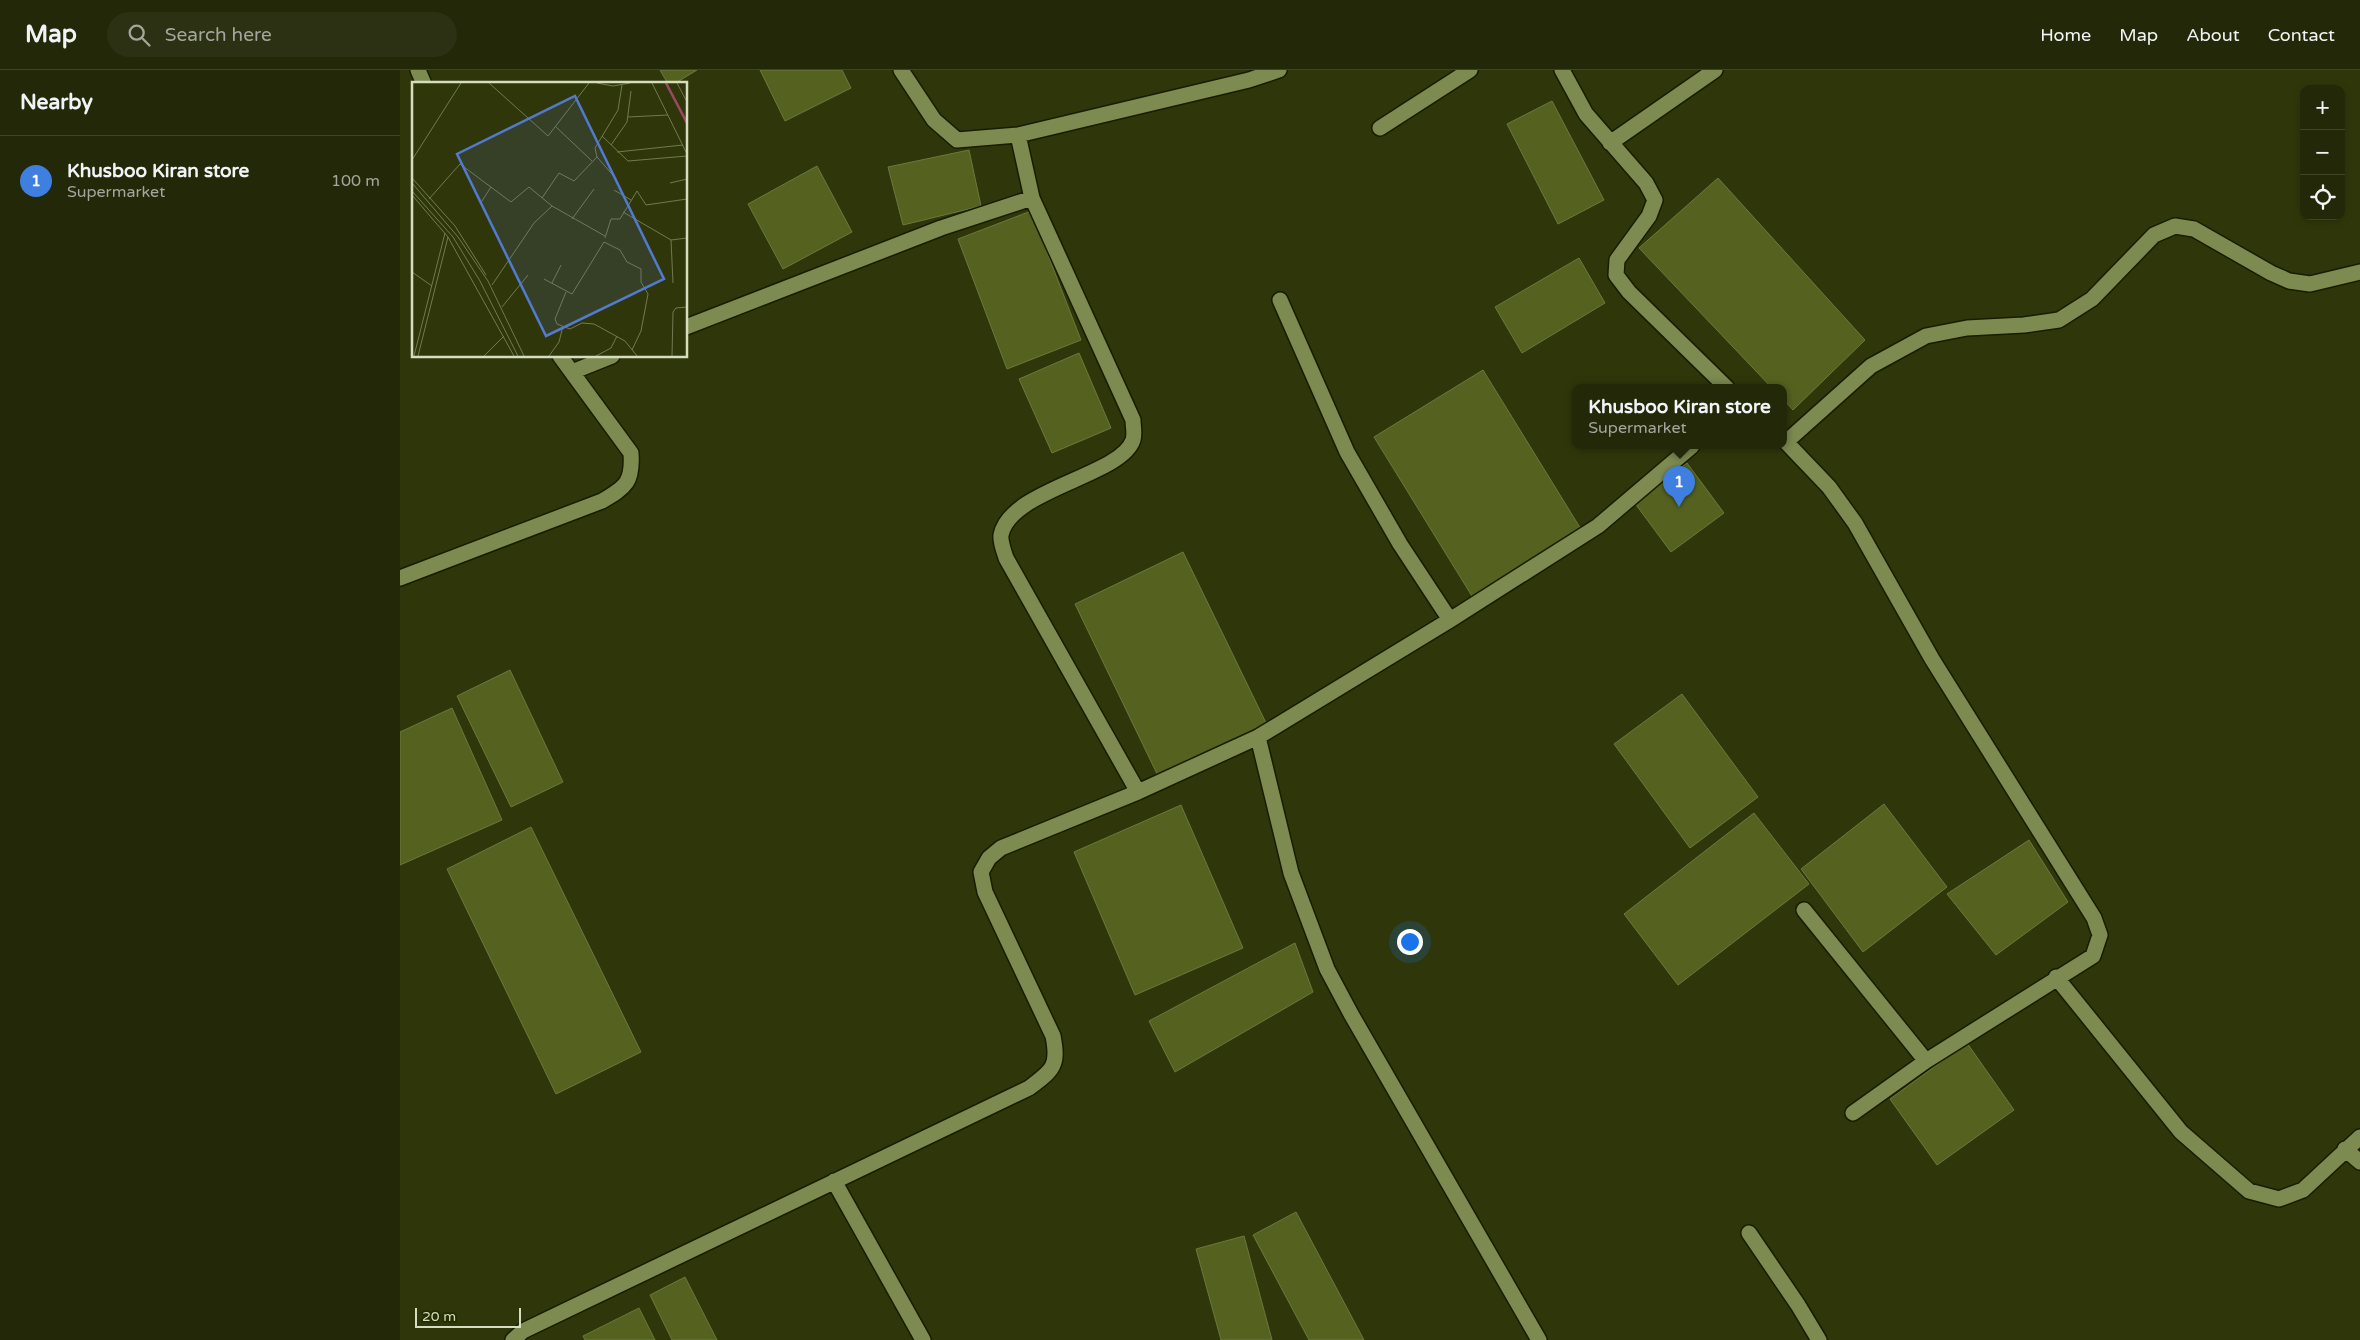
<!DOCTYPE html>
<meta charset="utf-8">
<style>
body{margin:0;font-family:"Varela Round",sans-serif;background:#2b3112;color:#f1f3f6}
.controls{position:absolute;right:15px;top:15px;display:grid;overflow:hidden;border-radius:10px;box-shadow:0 2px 8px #0003}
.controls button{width:45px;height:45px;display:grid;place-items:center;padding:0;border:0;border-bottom:1px solid #404529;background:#232908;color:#f1f3f6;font:25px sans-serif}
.scale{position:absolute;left:15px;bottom:12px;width:106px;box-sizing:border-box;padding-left:5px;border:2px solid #d5ddbe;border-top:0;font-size:14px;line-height:18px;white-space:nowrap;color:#d5ddbe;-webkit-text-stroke:4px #252d00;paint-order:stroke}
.you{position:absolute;left:1009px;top:871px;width:18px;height:18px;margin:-12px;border:4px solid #fff;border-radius:50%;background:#1a73e8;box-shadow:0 0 0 8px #1a73e833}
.badge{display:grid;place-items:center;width:32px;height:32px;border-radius:50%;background:#c1a8f3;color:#fff;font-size:16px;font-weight:700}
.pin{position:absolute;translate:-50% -41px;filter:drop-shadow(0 1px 2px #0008)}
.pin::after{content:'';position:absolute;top:26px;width:18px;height:15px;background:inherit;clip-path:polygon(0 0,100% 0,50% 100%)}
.popup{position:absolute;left:1172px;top:314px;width:215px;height:65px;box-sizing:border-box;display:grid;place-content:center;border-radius:10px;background:#232908;filter:drop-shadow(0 1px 4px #0005);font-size:16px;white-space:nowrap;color:#a3a69c}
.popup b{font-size:19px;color:#f1f3f6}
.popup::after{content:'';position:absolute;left:50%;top:100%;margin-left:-10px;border:10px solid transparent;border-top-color:#232908}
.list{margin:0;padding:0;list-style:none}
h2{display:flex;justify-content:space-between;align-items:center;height:65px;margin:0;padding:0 20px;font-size:21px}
h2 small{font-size:16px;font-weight:400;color:#a3a69c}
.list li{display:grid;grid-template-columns:32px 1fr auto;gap:15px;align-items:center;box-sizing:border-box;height:90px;padding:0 20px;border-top:1px solid #404529}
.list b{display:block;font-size:19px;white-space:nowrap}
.list p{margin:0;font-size:16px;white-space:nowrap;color:#a3a69c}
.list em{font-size:16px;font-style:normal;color:#a3a69c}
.icon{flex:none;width:28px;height:28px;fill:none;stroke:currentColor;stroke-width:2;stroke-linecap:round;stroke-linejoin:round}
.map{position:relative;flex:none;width:1960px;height:1270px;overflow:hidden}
header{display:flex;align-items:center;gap:30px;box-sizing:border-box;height:70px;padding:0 25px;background:#232908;border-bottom:1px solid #404529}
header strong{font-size:24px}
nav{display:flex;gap:28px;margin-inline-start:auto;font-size:18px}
.search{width:350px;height:45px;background:#2b3112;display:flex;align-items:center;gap:12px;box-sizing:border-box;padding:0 18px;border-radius:28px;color:#a3a69c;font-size:19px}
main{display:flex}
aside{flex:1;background:#232908}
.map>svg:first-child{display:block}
.building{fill:#55621f;stroke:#6b783e}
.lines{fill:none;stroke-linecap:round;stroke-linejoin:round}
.minor-casing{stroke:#181d01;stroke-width:18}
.minor{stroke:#7d8a50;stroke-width:15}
.inset-river{fill:none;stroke:#9c4966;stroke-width:2.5}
.inset-road{fill:none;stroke:#717952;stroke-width:1}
.view{fill:#5479d0;fill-opacity:0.15;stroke:#5479d0;stroke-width:2.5}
.inset-edge{fill:none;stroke:#d5ddbe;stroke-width:2.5}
</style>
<header>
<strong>Map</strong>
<div class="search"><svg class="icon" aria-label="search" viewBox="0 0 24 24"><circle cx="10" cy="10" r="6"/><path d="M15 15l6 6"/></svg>Search here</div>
<nav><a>Home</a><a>Map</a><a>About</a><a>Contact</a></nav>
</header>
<main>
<aside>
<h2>Nearby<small></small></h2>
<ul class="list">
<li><span class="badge" style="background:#3f7fe0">1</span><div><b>Khusboo Kiran store</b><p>Supermarket</p></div><em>100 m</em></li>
</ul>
</aside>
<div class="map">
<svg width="1960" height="1270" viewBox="0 0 1960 1270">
<rect width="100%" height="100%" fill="#2f370a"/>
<!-- building -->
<path class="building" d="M260 0H297L274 14H268Z
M360 0H442L451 18 385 51Z
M1152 31 1204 130 1158 154 1107 54Z
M569 80 581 136 503 155 488 97Z
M417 96 452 162 383 199 348 134Z
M1318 108 1465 270 1393 340 1383 329V318H1372L1239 178Z
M631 141 681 270 607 299 558 169Z
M1179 188 1205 233 1122 283 1095 237Z
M679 283 711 358 652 383 619 309Z
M1083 300 1184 464 1075 531 974 367Z
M1287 393 1324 443 1271 482 1234 432Z
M783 482 868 657 760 710 675 534Z
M110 600 163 712 111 737 57 626Z
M1282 624 1358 727 1290 778 1214 674Z
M52 638 102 750 0 795V662Z
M1484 734 1547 817 1463 882 1401 799Z
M781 735 843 878 735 925 674 782Z
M1354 743 1409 814 1278 915 1224 844Z
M131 757 241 982 156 1024 47 799Z
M1629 770 1668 832 1596 885 1547 824Z
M895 873 913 922 775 1002 749 951Z
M1567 973 1614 1040 1537 1095 1490 1029Z
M896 1142 964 1270H909L853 1165Z
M844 1166 872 1270H821L796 1179Z
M285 1207 317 1270H272L250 1225Z
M239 1238 255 1270H185L183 1266Z"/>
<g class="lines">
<defs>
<path id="minor" d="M18 0 24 14
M501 0 534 50 557 70 618 65 632 128 733 350C733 356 735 364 733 370 721 406 610 419 601 465 600 472 604 481 606 488L738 722
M1162 0 1186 44 1246 113 1255 130 1249 146 1217 190 1216 205 1229 222 1327 318
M980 58 1070 0
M618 65 849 10 879 0
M1210 73 1315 0
M880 230 947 382 1000 474 1050 550
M286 257 541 158 632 128
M172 302 212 286
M0 508 202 431C226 417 233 412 231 383L160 286
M858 667 891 803 927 899 951 944 1139 1270
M1404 840 1526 991
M1656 907 1781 1062 1849 1121 1879 1129 1903 1120 1960 1067
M1453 1043 1526 991 1693 886 1700 865 1694 848 1532 589 1455 453 1429 417 1386 372 1471 296 1526 266 1567 258 1624 255 1659 250 1692 229 1754 165 1775 156 1794 159 1871 203 1889 211 1910 214 1960 202
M1945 1079 1960 1092
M434 1111 523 1270
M1349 1163 1398 1235 1419 1270
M113 1270 123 1261 629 1018C653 1000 659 996 653 966L585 822 581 802 589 788 601 778 738 722 858 667 1050 550 1198 456 1292 376"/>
</defs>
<!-- minor casing -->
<use href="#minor" class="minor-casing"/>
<!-- minor -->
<use href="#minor" class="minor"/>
</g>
<!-- overview -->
<g transform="translate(12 12)">
<rect width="275" height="275" fill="#2f370a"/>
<path class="inset-river" d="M254 1 275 41"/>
<path class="inset-road" d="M77 1 136 54 177 1M185 1 201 4 218 1M240 1 275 72M265 1 275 20M216 35 256 33M143 44 180 79M190 54 216 79 275 74M199 63 215 40 219 9M205 70 271 63M185 75 205 98M0 78 49 1M0 96 43 144 74 193M0 101 46 155 76 199 112 274M258 101 275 97M202 108 219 118M0 109 41 155 68 199 106 274M0 113 36 155 102 274M130 116 147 91 162 99 185 75 183 66 206 28 210 3M17 117 48 82 99 120 117 105 140 124 193 154M68 122 79 105M211 130 259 158 261 201M160 137 182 107M193 156 199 137H208L225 109 234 123 275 117M259 158 275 156M0 190 20 204M132 197 160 212 192 160 208 168 215 180 229 187V200L236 212 229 249 220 268M140 201 149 183M80 203 122 141 140 124M154 210 143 237 145 242 158 247 170 241 182 242 213 259 225 274M90 225 116 193M2 274 33 151M6 274 36 155M72 274 92 254M137 274 147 260 151 244M184 274 199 266 205 254M260 274 261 230 264 226 275 225"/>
<path class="view" d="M163 14 252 197 134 254 45 72Z"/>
<rect width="275" height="275" class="inset-edge"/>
</g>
</svg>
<div class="controls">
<button>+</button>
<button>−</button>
<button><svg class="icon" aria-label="locate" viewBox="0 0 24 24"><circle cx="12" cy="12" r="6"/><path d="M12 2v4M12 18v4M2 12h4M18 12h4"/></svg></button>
</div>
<div class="scale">20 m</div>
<div class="you"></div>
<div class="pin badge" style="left:1279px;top:437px;background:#3f7fe0">1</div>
<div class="popup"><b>Khusboo Kiran store</b>Supermarket</div>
</div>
</main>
